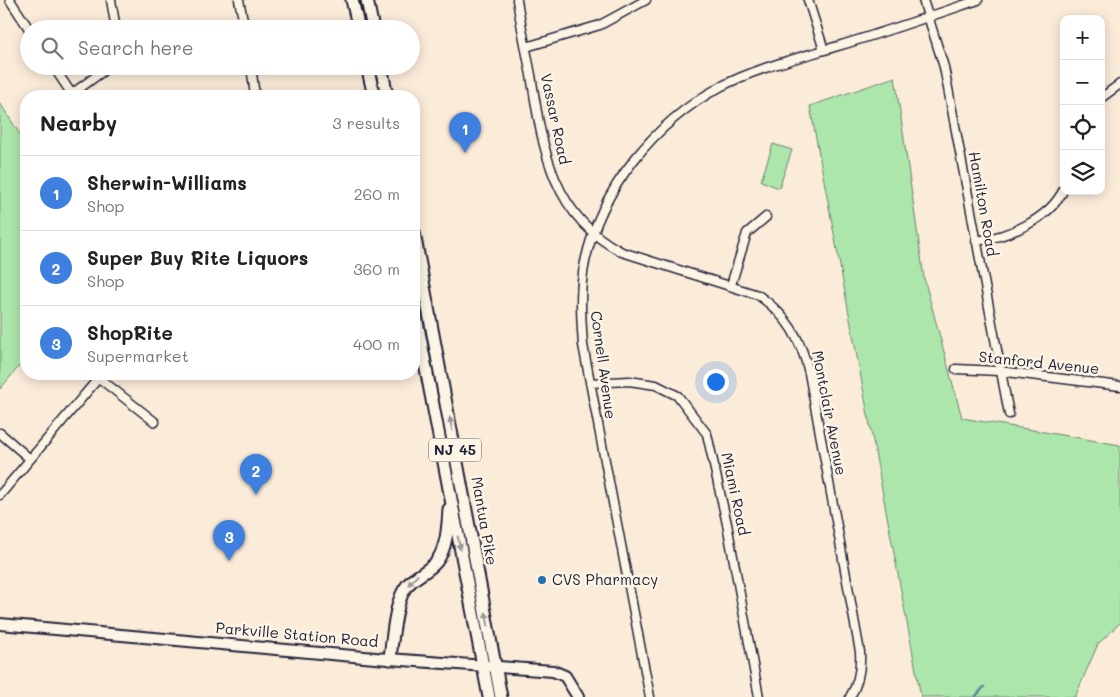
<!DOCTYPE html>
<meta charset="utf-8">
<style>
body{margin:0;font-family:Mali,sans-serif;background:#f6f6f6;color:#222}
.controls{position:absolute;right:15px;top:15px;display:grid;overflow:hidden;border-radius:10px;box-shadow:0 2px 12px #0003}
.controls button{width:45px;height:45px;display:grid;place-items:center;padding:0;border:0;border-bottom:1px solid #e0e0e0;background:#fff;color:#222;font:25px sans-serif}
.you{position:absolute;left:715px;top:381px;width:18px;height:18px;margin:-12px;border:4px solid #fff;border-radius:50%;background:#1a73e8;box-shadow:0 0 0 8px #1a73e833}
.badge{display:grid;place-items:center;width:32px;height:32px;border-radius:50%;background:#b45309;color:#fff;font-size:16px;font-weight:700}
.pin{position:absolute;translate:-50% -41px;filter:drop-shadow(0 1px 2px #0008)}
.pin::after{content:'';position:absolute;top:26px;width:18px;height:15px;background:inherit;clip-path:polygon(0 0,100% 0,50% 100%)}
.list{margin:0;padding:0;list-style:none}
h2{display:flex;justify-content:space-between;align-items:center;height:65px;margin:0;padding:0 20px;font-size:21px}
h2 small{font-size:16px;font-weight:400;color:#767676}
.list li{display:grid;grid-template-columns:32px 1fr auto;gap:15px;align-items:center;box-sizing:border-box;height:75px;padding:0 20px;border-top:1px solid #e0e0e0}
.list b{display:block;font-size:19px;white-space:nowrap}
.list p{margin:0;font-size:16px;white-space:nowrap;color:#767676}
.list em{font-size:16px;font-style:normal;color:#767676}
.icon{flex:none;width:28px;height:28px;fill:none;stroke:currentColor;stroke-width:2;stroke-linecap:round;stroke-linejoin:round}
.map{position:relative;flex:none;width:1120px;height:697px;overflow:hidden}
.search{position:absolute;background:#fff;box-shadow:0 2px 12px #0003;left:20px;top:20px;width:400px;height:55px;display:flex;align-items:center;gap:12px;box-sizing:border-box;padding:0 18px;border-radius:28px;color:#767676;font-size:19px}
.panel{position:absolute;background:#fff;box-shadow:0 2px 12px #0003;left:20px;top:90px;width:400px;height:290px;border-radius:20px}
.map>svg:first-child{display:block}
.green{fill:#ace6aa;stroke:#678472}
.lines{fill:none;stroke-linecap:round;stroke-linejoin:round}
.stream{stroke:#598999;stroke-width:2.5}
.street-casing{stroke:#22223b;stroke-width:11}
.secondary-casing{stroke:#22223b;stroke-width:14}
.primary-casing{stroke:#22223b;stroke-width:15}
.street{stroke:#fcf5e5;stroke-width:8}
.secondary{stroke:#fcf5e5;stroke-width:10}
.primary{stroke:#fcf5e5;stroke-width:11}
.oneway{fill:#9a9698}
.poi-dot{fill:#1f6fb2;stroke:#fcf5e5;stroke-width:2}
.labels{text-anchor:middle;stroke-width:5;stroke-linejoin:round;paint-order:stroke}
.shield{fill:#fcf5e5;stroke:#63616e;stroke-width:1}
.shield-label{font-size:14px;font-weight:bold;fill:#22223b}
.street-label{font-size:15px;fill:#22223b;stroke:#fcf5e5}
.poi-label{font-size:15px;fill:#22223b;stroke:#fcf5e5;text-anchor:start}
</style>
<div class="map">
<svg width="1120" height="697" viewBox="0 0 1120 697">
<rect width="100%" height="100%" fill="#fbebd9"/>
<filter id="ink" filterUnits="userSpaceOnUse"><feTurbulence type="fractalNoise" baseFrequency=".02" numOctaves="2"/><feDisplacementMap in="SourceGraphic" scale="10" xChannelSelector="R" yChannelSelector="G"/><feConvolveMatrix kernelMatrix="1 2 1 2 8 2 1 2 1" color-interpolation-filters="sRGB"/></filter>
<g filter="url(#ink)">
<!-- green -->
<path class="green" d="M895 77 924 278 962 418 1120 445V623L1098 644 1075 697H921L810 106Z
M0 103 26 144V358L0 389Z
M773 144 792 150 779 188 761 181Z"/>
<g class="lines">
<!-- stream -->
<path class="stream" d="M975 697 984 687"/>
<defs>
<path id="street" d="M10 0 29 29
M111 0 116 29
M239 0 245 29
M517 0C521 25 526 50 531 75 542 145 551 216 622 252L758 295C787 315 801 339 809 373L860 652C861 668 859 683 850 697
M808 0 824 50
M923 0 944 67 1009 414
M526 47 600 25 646 0
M53 66 73 96
M251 66 255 96
M69 96 110 66
M1101 98 1120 84
M976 241C1008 237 1049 220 1064 189
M731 285 747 233 766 217
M956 369 999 371 1120 386
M99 378 155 422
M590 383 629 381 656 385 678 396 707 434 727 524 759 697
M0 433 30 459
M0 495 102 374
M650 697 583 345C581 317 579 289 585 262 601 188 654 123 720 87 756 68 798 58 838 46 885 32 931 16 978 0"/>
<path id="secondary" d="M0 624 375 658 553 671 565 676 578 697"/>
<path id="primary" d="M352 0 359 29
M367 0 373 29
M367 66 374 96
M381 66 387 96
M414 233 501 697
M414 306 489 697
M390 659C392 641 395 605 404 590 411 577 427 573 436 562 447 549 448 525 449 509"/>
</defs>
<!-- street casing -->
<use href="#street" class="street-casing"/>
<!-- secondary casing -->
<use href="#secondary" class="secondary-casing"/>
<!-- primary casing -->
<use href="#primary" class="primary-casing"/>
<!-- street -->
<use href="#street" class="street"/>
<!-- secondary -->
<use href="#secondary" class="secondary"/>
<!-- primary -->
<use href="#primary" class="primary"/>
</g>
<!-- one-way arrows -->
<defs><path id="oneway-solid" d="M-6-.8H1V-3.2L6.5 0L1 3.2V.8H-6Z" transform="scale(1.25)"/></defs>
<g class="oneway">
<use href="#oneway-solid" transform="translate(451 424) rotate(-100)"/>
<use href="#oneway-solid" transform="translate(459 543) rotate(79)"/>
<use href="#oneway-solid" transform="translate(413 580) rotate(133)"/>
<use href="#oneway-solid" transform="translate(487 619) rotate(-101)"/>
</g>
</g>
<!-- markers -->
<circle class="poi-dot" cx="542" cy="580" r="5"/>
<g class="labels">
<!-- shield labels -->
<rect class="shield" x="429" y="438.5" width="52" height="23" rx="4"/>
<g class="shield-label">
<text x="455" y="455">NJ 45</text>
</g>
<!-- street labels -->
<g class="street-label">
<text transform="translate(555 119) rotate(78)" y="5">Vassar Road</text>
<text transform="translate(983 204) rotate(80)" y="5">Hamilton Road</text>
<text transform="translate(1039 363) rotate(6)" y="5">Stanford Avenue</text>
<text transform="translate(603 365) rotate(82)" y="5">Cornell Avenue</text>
<text transform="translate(829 413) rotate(79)" y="5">Montclair Avenue</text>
<text transform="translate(735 494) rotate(78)" y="5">Miami Road</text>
<text transform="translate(484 521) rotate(80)" y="5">Mantua Pike</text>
<text transform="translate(297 635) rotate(5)" y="5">Parkville Station Road</text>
</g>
<!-- poi labels -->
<g class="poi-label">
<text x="552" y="585">CVS Pharmacy</text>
</g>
</g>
</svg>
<div class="controls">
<button>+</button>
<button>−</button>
<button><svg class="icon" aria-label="locate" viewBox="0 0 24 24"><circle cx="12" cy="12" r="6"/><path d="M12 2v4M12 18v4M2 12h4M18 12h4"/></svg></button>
<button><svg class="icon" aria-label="layers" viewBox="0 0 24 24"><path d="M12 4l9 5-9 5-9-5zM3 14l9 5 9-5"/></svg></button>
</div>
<div class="you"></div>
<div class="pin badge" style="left:465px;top:153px;background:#3f7fe0">1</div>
<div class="pin badge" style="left:256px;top:495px;background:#3f7fe0">2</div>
<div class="pin badge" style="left:229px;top:561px;background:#3f7fe0">3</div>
<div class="search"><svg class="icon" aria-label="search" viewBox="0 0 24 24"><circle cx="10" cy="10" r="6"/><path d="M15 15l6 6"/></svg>Search here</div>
<section class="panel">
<h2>Nearby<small>3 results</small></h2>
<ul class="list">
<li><span class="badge" style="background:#3f7fe0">1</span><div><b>Sherwin-Williams</b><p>Shop</p></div><em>260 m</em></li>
<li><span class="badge" style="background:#3f7fe0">2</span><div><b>Super Buy Rite Liquors</b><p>Shop</p></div><em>360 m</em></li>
<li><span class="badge" style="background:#3f7fe0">3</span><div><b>ShopRite</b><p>Supermarket</p></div><em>400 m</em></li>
</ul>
</section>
</div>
